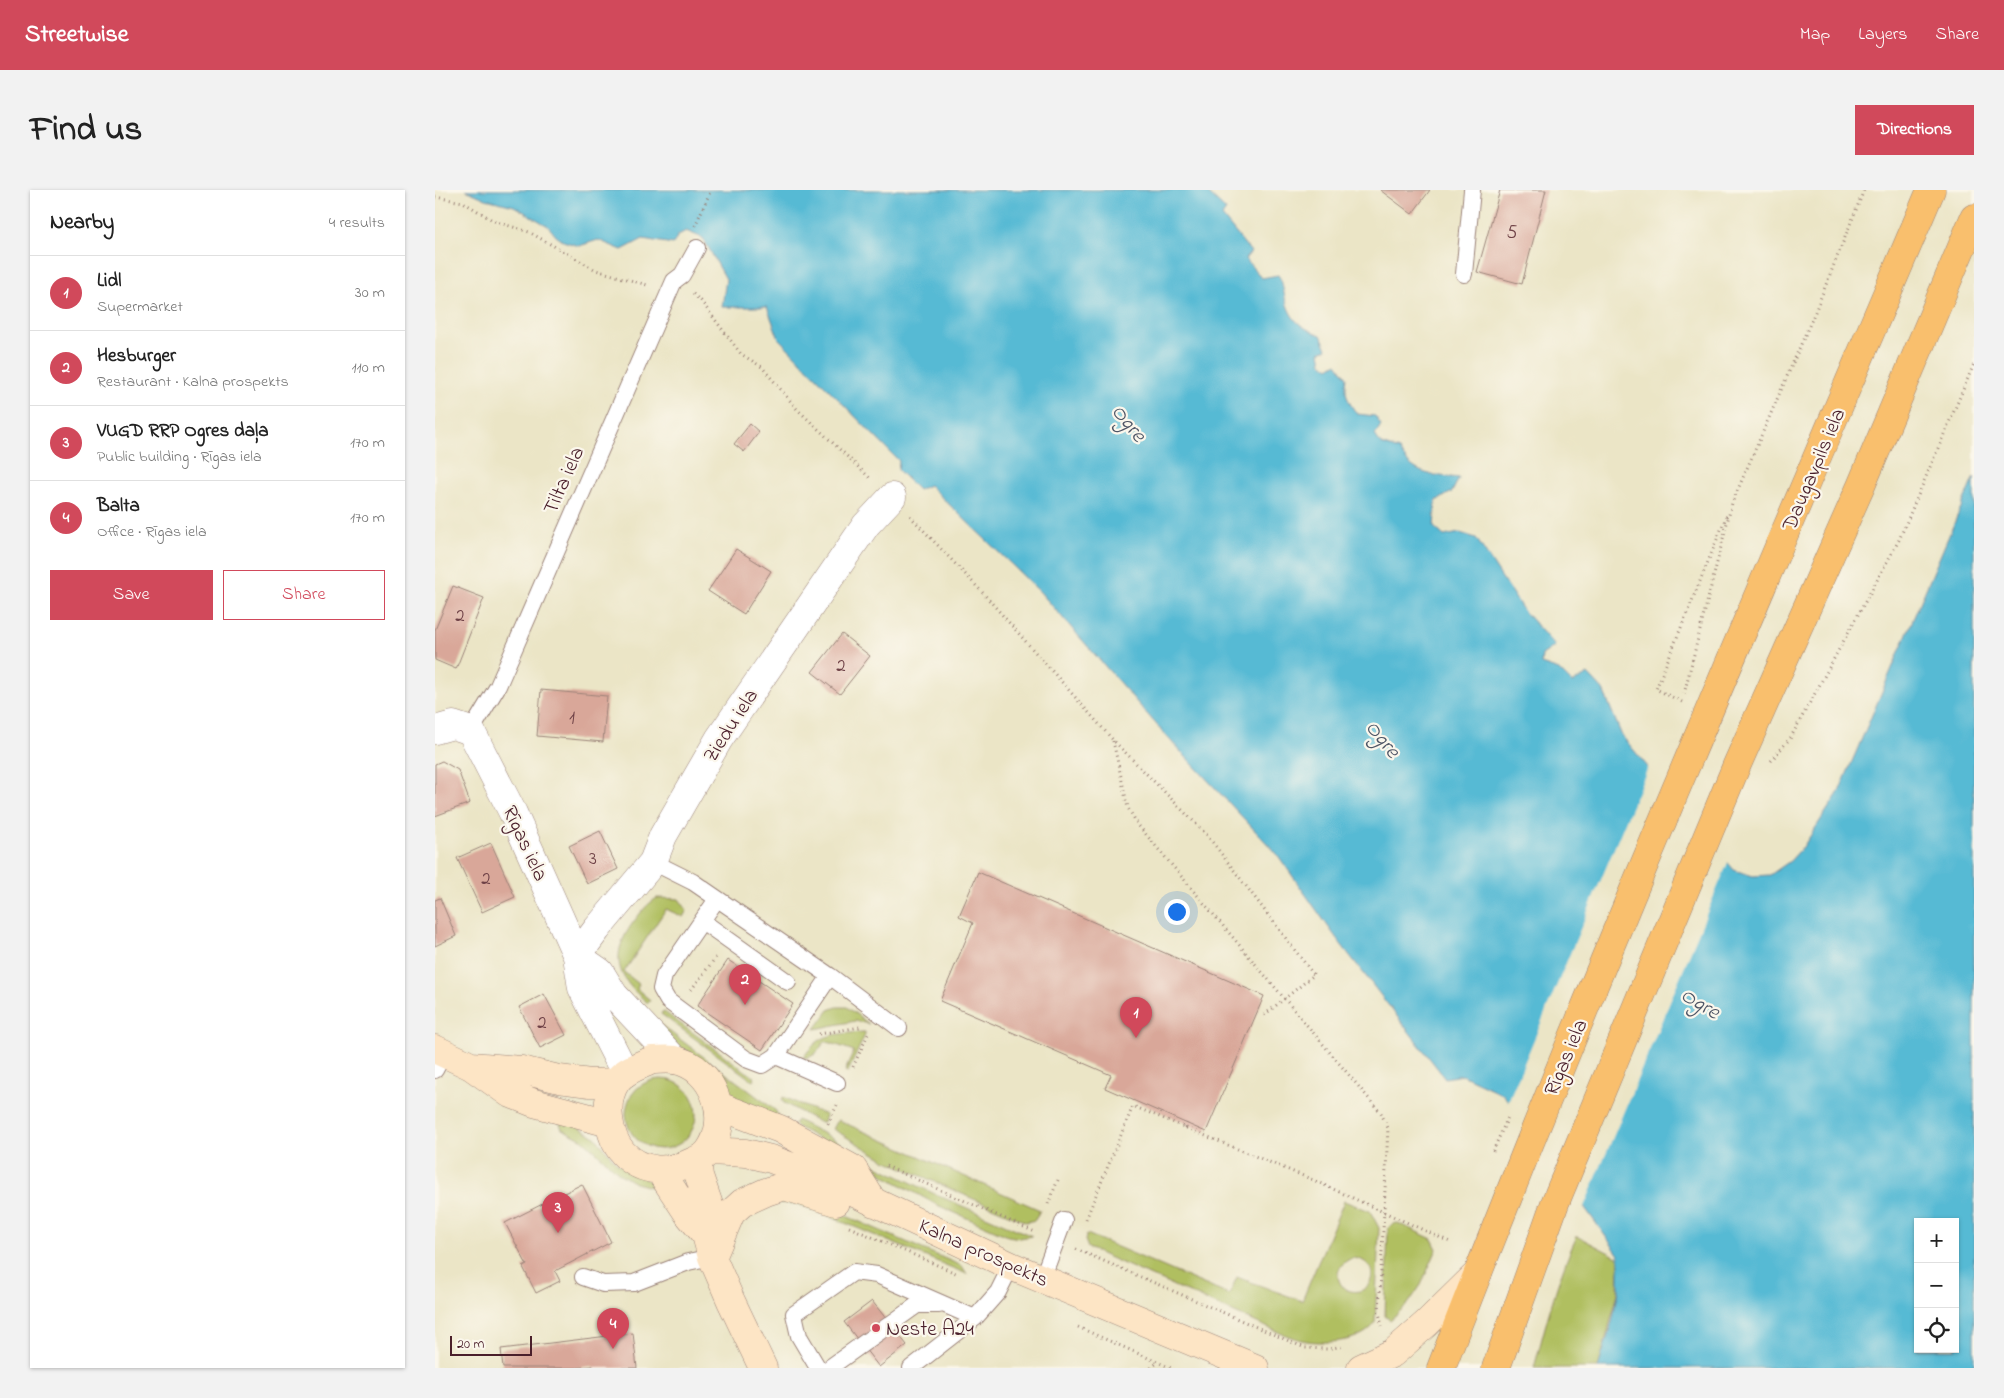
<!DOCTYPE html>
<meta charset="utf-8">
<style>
body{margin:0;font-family:"Indie Flower",sans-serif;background:#f2f2f2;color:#222}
.controls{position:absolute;right:15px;bottom:15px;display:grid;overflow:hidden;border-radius:0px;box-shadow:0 1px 4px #0004}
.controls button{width:45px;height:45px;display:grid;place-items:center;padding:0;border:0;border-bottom:1px solid #e0e0e0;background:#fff;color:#222;font:25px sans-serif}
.scale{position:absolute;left:15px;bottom:12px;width:82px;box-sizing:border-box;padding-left:5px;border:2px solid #4a1f2b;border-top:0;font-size:14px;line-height:18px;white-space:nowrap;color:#4a1f2b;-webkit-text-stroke:4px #fbf7ec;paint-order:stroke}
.you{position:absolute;left:741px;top:721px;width:18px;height:18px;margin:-12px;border:4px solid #fff;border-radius:50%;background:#1a73e8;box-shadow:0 0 0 8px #1a73e833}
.badge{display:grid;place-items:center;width:32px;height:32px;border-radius:50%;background:#d1495b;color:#fff;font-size:16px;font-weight:700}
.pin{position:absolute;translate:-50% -41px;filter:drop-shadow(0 1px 2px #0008)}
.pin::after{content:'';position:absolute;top:26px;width:18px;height:15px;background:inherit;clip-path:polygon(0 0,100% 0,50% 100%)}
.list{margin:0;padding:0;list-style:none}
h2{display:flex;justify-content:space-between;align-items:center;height:65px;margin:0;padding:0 20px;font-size:21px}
h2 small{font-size:16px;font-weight:400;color:#767676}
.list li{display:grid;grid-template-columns:32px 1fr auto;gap:15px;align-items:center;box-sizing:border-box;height:75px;padding:0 20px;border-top:1px solid #e0e0e0}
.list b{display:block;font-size:19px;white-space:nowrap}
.list p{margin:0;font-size:16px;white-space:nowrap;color:#767676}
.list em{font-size:16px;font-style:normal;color:#767676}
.actions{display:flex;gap:10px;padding:15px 20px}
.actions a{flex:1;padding:11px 0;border:1px solid #d1495b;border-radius:0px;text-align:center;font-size:18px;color:#d1495b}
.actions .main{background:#d1495b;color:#fff}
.icon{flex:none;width:28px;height:28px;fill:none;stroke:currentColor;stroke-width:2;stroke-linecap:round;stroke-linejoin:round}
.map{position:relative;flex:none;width:1539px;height:1178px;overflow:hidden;border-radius:0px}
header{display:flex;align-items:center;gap:30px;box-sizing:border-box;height:70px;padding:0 25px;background:#d1495b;color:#fff}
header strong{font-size:24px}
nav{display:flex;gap:28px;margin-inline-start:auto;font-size:18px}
.intro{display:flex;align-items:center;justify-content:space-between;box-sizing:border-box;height:120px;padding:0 30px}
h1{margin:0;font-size:35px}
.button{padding:12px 22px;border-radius:0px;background:#d1495b;color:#fff;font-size:18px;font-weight:700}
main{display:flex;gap:30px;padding:0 30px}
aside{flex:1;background:#fff;border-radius:0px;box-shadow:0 1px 4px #0004}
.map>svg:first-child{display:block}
.green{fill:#b0bf61;stroke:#7d6f46;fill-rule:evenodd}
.water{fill:#56bad4;stroke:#506c80;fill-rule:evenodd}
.pier{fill:#ebe5c6}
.building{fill:#d9a799}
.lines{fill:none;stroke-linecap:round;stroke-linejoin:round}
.lane-casing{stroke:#9a8278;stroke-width:18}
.street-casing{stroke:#9a8278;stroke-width:29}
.secondary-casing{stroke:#9a8278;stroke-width:29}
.highway-casing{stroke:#9a8278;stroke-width:29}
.path{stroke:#9a8278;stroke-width:3;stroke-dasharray:1 4;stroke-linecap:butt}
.lane{stroke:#fff;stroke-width:16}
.street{stroke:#fff;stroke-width:28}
.secondary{stroke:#fde5c5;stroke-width:28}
.highway{stroke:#f9bf6d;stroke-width:28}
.poi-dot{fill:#d1495b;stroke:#fbf7ec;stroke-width:2}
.labels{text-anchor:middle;stroke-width:4.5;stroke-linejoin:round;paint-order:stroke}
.number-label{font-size:19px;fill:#6e4146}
.street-label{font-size:21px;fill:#4a1f2b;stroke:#fbf7ec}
.poi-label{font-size:21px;fill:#4a1f2b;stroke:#fbf7ec;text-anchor:start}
.water-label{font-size:22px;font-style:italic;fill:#4e5566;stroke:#fbf7ec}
</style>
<header>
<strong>Streetwise</strong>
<nav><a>Map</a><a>Layers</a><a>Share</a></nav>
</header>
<div class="intro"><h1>Find us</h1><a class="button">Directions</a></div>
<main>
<aside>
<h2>Nearby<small>4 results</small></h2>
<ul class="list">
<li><span class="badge">1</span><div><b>Lidl</b><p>Supermarket</p></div><em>30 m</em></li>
<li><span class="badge">2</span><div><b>Hesburger</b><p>Restaurant · Kalna prospekts</p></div><em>110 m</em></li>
<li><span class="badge">3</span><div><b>VUGD RRP Ogres daļa</b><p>Public building · Rīgas iela</p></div><em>170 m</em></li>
<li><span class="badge">4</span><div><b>Balta</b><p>Office · Rīgas iela</p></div><em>170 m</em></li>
</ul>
<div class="actions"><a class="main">Save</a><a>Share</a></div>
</aside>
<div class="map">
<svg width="1539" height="1178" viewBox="0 0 1539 1178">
<rect width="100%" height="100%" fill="#fbf7ec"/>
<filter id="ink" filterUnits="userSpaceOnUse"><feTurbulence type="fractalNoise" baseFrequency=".02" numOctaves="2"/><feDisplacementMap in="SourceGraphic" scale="10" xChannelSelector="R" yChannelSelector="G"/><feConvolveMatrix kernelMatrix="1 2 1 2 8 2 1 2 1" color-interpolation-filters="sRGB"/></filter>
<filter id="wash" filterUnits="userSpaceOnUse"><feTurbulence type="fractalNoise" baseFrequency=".0096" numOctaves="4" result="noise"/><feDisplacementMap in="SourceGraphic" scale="20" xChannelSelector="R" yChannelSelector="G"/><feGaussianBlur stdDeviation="1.12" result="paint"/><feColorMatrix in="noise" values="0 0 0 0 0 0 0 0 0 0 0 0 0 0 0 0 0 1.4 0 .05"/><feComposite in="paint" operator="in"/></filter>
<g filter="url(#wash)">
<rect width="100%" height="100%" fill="#ebe5c6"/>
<!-- green -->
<path class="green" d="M222 708 244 709 252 720 248 727 231 719 189 782 204 794 202 799 215 810 213 813C180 787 174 764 200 730 207 721 212 714 222 708Z
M402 817H412L434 834 420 831 380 839 394 820Z
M228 821 320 888 318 891 226 824Z
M211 824 336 917 341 921 343 928 299 908 265 869 243 855Z
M427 842H430V845L413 882 410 881 419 861 390 851C383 861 381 867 368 868 386 842 397 845 427 842Z
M191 924a35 35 0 1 1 70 0a35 35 0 1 1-70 0Z
M348 907 391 925 389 932H384L349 913 347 910Z
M362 930 397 948 432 971 504 1006 597 1046 585 1048 573 1046 502 1015 359 935Z
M403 930 605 1020 600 1030 591 1032 450 970 398 939Z
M124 931 143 936 160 947 181 972 216 992 230 1005 220 998 200 993 185 984 148 950 127 939Z
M341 1007 388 1016 527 1076 532 1084 379 1020 362 1014 343 1013Z
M909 1011 935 1021 944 1038 940 1133C928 1152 893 1154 872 1151 863 1150 854 1146 845 1143L653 1058 650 1050 652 1044 794 1105 802 1087 867 1111ZM918 1068C950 1071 937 1112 910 1099 898 1088 902 1073 918 1068Z
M963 1033 997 1049 1002 1059 986 1095 973 1114 955 1130 950 1126 953 1039 957 1034Z
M1142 1046 1184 1068 1183 1103 1163 1178H1099C1111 1134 1122 1088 1142 1046Z"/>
<!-- water -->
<path class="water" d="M31 0H772L773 3 791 20 787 26 816 62 810 69 827 88 843 85C848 92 847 95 849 103 854 128 863 137 886 145L892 159 885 162 887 173 894 178 902 173 912 187C909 204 912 210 922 224L940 226 946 235 940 245 946 254 964 260C978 286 998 285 1024 288L1017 302 1001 311 999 337 1009 346 1025 343 1041 348 1088 420 1120 456 1107 465 1106 474 1124 480 1137 493 1153 484 1168 500 1187 546 1299 680 1318 686 1335 685 1355 671 1368 657 1404 602 1539 287V1178H1163L1177 1132 1184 1101V1065L1068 904 1027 885 1010 888 902 749 842 664 735 550 605 402 494 295 483 300 463 280 464 271 344 149 332 117H287L291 89 268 48 251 41 243 45 238 54 208 49 187 60 163 50 144 56 128 51 121 46 113 36 79 16 51 9ZM1483 1032H1520V1159H1483Z"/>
<!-- pier -->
<path class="pier" d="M1214 575 1294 670 1148 1019 1072 914Z"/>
<g id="blocks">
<!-- building -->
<path class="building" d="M945 0H995L977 24Z
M1065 0H1111L1087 94 1042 82Z
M315 234 324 242 309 262 299 254Z
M301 359 336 381 309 424 273 401Z
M18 396 49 408 21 479 0 470V440Z
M407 444 435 466 405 504 377 482Z
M106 500 172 506 168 552 102 546Z
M7 571 23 580 35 613 0 626V574Z
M165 641 183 679 152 694 134 656Z
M56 653 80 707 47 722 22 668Z
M543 682 829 806 771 942 670 898 676 885 505 811 538 733 524 726Z
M5 708 21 746 0 756V710Z
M293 770 358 814 327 860 262 816Z
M109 804 131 845 105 858 84 817Z
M147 994 176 1052 120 1081 125 1091 101 1103 88 1077 92 1075 70 1033Z
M437 1111 472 1155 444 1177 409 1132Z
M198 1143 202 1178H158V1176L139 1178H68L66 1159Z"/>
</g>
</g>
<g filter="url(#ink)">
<use href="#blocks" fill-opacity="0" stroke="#9a8278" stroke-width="1"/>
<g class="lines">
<defs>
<path id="lane" d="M1029 84 1037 0
M36 541 63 496 239 91 247 85 262 58
M218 672 258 692 395 786 464 838
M282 709 229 786 226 799 233 811 311 869 327 875 341 866 395 786
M267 731 353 792
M341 866 402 893
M0 880 9 863
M148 1087 168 1094 199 1093 253 1072 277 1067
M607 1089 629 1030
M383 1178 364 1146 359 1124 419 1082 442 1085 540 1128
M394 1178 482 1115H504
M476 1178 540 1128 563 1102 576 1076"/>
<path id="street" d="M0 540 18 535 36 541 78 623 142 766 147 798 190 883
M142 766 162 739 218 672 228 646 284 549 431 335 457 307
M142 766 165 782 179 805 240 870"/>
<path id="secondary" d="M0 859 36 876 74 903 99 913 174 933
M217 870C224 870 232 869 240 870 279 877 297 929 274 961 271 965 264 969 259 971 235 983 208 984 188 963 173 946 168 912 181 892 189 880 205 876 217 870Z
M36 876 87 880 124 889 155 893 181 892
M284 916 345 939 418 979 439 1013
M274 961 311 963 336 969 392 990 576 1076 820 1178
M262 970 264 986 274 1015 271 1045 277 1067 296 1111 328 1178
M225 981 254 1025 271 1045
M279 1063 296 1023 307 1013 331 1002 349 996 401 1012
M926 1178 958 1163 992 1133 1043 1083"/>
<path id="highway" d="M1006 1178C1159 781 1330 391 1496 0
M1061 1178 1120 1013 1301 577 1426 296 1539 28"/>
</defs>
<!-- lane casing -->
<use href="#lane" class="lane-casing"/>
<!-- street casing -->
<use href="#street" class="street-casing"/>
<!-- secondary casing -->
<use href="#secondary" class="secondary-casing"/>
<!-- highway casing -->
<use href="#highway" class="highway-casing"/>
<!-- path -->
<path class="path" d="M0 7 28 12 59 31 94 42 161 80 212 95
M260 36 276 0
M258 104 266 111 306 164 327 177 362 219 436 289
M475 326 547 402 678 550 772 645 879 785 828 826
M1249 504 1297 313 1380 122 1429 0
M1247 512 1221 499 1292 325
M678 551 693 618 703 635 946 923 953 938 944 1123 947 1136
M1336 571 1356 547 1464 350 1539 174
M256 800 281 767
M384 844 425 837
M418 877 434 842
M393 934 402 915
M750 938 752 933
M1058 961 1073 927
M451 976 600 1042
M613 1014 623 990
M651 1029 698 916 878 990 1015 1052
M414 1037 523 1084
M641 1059 870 1158 892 1159 909 1156
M643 1137 736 1178
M716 1178 723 1172"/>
<!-- lane -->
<use href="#lane" class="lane"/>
<!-- street -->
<use href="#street" class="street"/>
<!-- secondary -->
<use href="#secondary" class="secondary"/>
<!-- highway -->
<use href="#highway" class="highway"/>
</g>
</g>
<!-- markers -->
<circle class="poi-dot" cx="441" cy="1138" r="5"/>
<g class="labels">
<!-- number labels -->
<g class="number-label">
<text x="1077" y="48">5</text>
<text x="25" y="431">2</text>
<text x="406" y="481">2</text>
<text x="137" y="533">1</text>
<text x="158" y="674">3</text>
<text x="51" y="694">2</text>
<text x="107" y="838">2</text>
</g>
<!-- street labels -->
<g class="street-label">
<text transform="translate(1378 279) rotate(-67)" y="7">Daugavpils iela</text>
<text transform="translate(128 290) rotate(-66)" y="7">Tilta iela</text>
<text transform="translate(295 535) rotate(-57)" y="7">Ziedu iela</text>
<text transform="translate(91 653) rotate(65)" y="7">Rīgas iela</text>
<text transform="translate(1130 867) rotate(-67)" y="7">Rīgas iela</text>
<text transform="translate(549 1062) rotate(24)" y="7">Kalna prospekts</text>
</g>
<!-- poi labels -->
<g class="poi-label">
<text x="451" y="1145">Neste A24</text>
</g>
<!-- water labels -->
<g class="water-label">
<text transform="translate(695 232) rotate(51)" y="8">Ogre</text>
<text transform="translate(949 548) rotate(51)" y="8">Ogre</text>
<text transform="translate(1266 812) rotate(31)" y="8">Ogre</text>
</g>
</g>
</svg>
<div class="controls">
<button>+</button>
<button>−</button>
<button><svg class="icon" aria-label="locate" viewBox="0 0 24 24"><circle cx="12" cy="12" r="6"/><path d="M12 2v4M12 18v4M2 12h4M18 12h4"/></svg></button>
</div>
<div class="scale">20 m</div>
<div class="you"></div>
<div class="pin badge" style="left:701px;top:848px">1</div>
<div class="pin badge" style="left:310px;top:815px">2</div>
<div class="pin badge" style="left:123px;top:1043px">3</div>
<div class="pin badge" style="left:178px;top:1159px">4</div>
</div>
</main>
